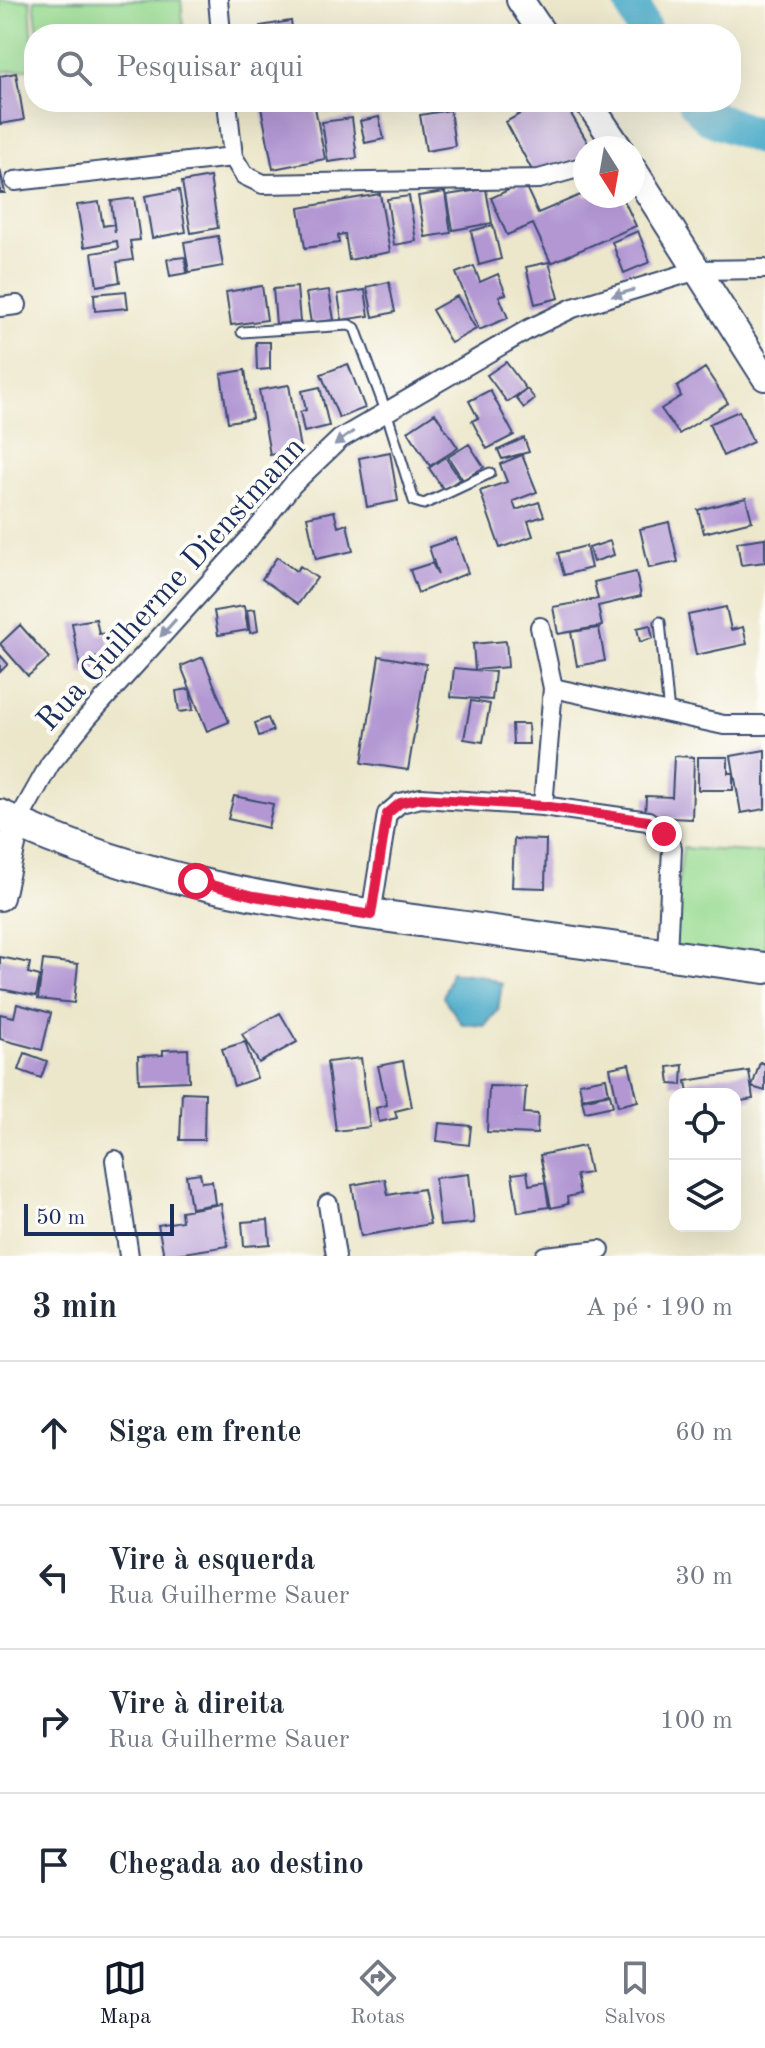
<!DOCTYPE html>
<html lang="pt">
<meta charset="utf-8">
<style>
body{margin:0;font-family:"Old Standard TT",serif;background:#f2f2f3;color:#1f2937}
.controls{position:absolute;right:24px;bottom:24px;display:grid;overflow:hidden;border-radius:16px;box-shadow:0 8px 32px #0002}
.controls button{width:72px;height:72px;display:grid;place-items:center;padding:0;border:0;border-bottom:2px solid #e0e1e3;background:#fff;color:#1f2937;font:40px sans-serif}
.compass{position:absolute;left:573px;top:136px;width:72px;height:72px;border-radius:50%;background:#fff;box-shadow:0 8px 32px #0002;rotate:169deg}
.scale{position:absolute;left:24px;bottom:20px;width:150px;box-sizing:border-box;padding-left:8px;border:4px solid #1b2f5e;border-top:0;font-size:22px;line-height:28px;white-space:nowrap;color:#1b2f5e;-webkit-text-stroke:6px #fdfcf7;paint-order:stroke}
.stop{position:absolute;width:24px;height:24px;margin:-18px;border:6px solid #e11d48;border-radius:50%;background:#fff}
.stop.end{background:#e11d48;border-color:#fff;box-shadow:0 2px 8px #0008}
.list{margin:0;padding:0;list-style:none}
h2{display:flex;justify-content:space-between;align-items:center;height:104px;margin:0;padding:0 32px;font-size:34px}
h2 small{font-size:26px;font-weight:400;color:#747a83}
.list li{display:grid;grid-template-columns:52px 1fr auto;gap:24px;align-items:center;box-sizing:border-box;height:144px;padding:0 32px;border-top:2px solid #e0e1e3}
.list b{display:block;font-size:30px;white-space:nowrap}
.list p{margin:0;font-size:26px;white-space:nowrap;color:#747a83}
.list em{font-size:26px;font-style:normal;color:#747a83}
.icon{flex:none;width:44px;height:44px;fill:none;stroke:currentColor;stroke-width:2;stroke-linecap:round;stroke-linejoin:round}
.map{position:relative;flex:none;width:765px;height:1256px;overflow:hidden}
.search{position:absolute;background:#fff;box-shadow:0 8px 32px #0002;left:24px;right:24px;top:24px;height:88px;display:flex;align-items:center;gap:20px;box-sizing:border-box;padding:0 28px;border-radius:32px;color:#747a83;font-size:30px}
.sheet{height:680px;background:#fff}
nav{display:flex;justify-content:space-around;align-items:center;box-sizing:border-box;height:112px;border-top:2px solid #e0e1e3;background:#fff;font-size:22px;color:#747a83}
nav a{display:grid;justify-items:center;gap:4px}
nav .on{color:#111827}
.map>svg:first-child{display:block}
.green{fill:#99db92;stroke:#5a8578;stroke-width:2}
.water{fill:#49aac8;stroke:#326c93;stroke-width:2}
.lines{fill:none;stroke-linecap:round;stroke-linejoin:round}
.river{stroke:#49aac8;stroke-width:36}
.building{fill:#b297d3}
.lane-casing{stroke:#3a4b6e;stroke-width:13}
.street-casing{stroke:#3a4b6e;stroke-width:22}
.secondary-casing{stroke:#3a4b6e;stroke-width:30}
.primary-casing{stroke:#3a4b6e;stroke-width:34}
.lane{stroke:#fff;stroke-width:9}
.street{stroke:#fff;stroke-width:18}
.secondary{stroke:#fff;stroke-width:26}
.primary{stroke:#fff;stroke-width:30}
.oneway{fill:#8d97ae}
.route{stroke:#e11d48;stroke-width:10}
.labels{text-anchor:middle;stroke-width:8;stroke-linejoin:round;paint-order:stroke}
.street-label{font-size:32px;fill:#1b2f5e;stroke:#fdfcf7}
</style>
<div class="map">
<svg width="765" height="1256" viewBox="0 0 765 1256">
<rect width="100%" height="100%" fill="#fdfcf7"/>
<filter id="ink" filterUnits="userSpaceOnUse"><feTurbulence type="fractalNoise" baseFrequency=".0125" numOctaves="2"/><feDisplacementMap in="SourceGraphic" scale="16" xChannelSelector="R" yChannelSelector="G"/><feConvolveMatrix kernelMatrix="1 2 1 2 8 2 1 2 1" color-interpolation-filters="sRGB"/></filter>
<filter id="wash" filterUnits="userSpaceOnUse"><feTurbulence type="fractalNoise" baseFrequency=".006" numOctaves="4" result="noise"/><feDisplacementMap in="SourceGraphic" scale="32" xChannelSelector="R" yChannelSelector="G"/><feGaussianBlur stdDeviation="1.8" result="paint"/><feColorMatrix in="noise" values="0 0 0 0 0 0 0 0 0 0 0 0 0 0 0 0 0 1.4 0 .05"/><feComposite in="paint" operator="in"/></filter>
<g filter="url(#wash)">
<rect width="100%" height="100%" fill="#ece7cb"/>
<!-- green -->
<path class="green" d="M0 0H30L34 68 0 72Z
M34 0H181L184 34H38Z
M683 848 765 853V959L670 946Z"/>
<!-- water -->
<path class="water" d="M451 972 484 976 502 984 498 1010 485 1026 462 1024 443 997Z"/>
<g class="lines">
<!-- river -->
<path class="river" d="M631 0 645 34
M696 102 709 117 765 139"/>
</g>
<g id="blocks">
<!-- building -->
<path class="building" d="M291 21 293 34H261L260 26Z
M16 73 24 120 0 124V76Z
M260 102H314L325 159 273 169Z
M429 102H485V104L430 109Z
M541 102H564L591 148H585V155L574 161 533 172 506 122Z
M450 110 455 146 426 151 420 115Z
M379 117 384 139 365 143 360 121Z
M352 118 357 158 328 162 322 122Z
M0 169 5 193H0Z
M210 177 218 228 191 233 182 182Z
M524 183 538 213 585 193V196H622L636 226 551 263 533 224 507 235 491 198Z
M486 189 492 223 453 230 447 195Z
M179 190 186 232 152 238 145 196Z
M445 192 451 233 425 237 418 196Z
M380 194 390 252 349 260 345 234 338 235 339 243 305 248 299 208Z
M409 196 416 241 394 245 387 199Z
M134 198 140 240 130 241 133 260 117 262 120 282 97 286 92 253 118 249 117 241 84 247 77 205 99 202 103 226 114 224 115 233 111 201Z
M493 225 501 259 479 265 471 231Z
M638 231 650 262 624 273 612 242Z
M218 236 223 266 189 272 184 242Z
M185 257 187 273 170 276 167 259Z
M549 262 559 298 535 304 526 267Z
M474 266 480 282 498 274 506 294 499 296 508 318 479 330 456 273Z
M389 282 395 312 373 317 367 287Z
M262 286 267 320 231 325 226 292Z
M297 287 300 322 276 324 273 289Z
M329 290 334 320 311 323 306 293Z
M365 290 369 316 342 320 338 294Z
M126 291 128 308 95 311 94 294Z
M457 296 476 329 451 343 432 310Z
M256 342H270V369L257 370Z
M506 362 526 389 507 402 487 375Z
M348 364 365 408 339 418 321 374Z
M705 368 728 403 679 434 661 409 681 396 677 387Z
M245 370 252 418 228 422 221 374Z
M289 385 300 449 270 455 259 390Z
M320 387 329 426 304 432 300 412 306 410 302 391Z
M527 389 535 399 524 408 516 398Z
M490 390 514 435 487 449 472 421 478 418 469 401Z
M739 411 753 442 723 456 709 424Z
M435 413 458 448 430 466 408 431Z
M524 438 529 452 502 459 498 450Z
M469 444 484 467 463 480 448 457Z
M390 452 398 501 367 507 359 458Z
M522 455 537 492 513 501 516 510 539 502 544 516 528 521 533 536 500 548 480 491 507 482 500 464Z
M445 457 460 479 444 490 429 468Z
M746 498 752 521 704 533 698 510Z
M334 511 338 527 347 524 353 551 316 559 307 517Z
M669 522 678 562 649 568 640 529Z
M456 538 468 573 418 593 410 570 432 563 438 575 429 547Z
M765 538V562L741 565 737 542Z
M610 541 614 555 593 562 589 548Z
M586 546 591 568 564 575 558 553Z
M277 557 296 571 300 566 317 578 298 604 262 579Z
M636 572 641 596 598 606 602 626 558 634 553 607 598 599 594 582Z
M244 606 248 630 218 635 214 611Z
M726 607 731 630 743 627 747 644 696 655 688 615Z
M255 609 258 631 250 633 247 610Z
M96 619 99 634 108 633 112 656 95 658 97 671 81 674 72 623Z
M20 625 49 658 28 676 0 644Z
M650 625 653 638 640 642 637 628Z
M599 628 605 661 577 666 571 632Z
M506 641 508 667 475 670 473 644Z
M0 655 8 664 0 672Z
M379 656 426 664 408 770 362 763Z
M203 657 229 722 207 731 181 666Z
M454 668 495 672 492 700 451 697Z
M190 689 193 710 179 712 176 691Z
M471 701 490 704 483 742 464 739Z
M268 718 273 731 259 736 255 723Z
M512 724H528L529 744H513Z
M765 750V809L741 813 731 756Z
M674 756 694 757 692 819 645 817 646 796 672 797Z
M698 757H728V773H733V790H698Z
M234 796 273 804 268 828 228 819Z
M514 839 546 840 545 888 512 887Z
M0 957 30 963 28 973 40 976 36 996 0 989Z
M43 960 78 964 74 1003 38 999Z
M17 1004 51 1013 42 1050 0 1039V1014L14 1017Z
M280 1013 297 1042 259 1063 242 1034Z
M245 1042 257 1078 234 1086 222 1049Z
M188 1049 189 1081 139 1083 138 1056 163 1055V1050Z
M25 1053 47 1061 41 1078 19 1070Z
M361 1058 370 1127 336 1131 327 1062Z
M403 1061 412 1107 395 1111 397 1118 379 1122 376 1108 387 1105 378 1066Z
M760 1062 765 1064V1091L752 1087Z
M629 1064 638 1101 618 1106 610 1068Z
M683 1065 682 1085 670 1084 668 1067Z
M749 1071 753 1099 735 1102V1094H688L686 1081Z
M606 1078 609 1093 582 1098 579 1083Z
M489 1086 526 1087 524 1113 538 1114 537 1134 487 1132Z
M182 1092 205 1093 204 1140H180Z
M610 1094 613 1106 585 1112 582 1100Z
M439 1123 471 1126 469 1145 437 1141Z
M584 1146 590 1173 576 1175 580 1194 567 1197 568 1204 551 1208 540 1155Z
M527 1172 529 1185 545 1182 549 1207 518 1212 512 1174Z
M200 1173 202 1182 212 1181 215 1204 191 1208 186 1175Z
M469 1174 474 1223 440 1226 435 1178Z
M385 1179 388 1195 423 1189 430 1224 361 1236 352 1185Z
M221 1204 228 1246 164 1256 158 1225 182 1221 181 1211Z
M268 1220 270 1244 244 1246 242 1222Z"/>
</g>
</g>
<g filter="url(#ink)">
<use href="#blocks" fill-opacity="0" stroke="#3a4b6e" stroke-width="2"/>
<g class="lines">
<defs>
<path id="lane" d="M242 332 349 325 355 328 386 411 414 501 424 504 490 473
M660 622 669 714"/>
<path id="street" d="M218 0 221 34
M227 102 233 157 244 175 263 184 539 179 585 166
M15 181 233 157
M0 307 17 305
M540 627 553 688
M543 806 553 688 724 725H765
M17 823 50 764 87 718 249 539 293 484 340 439 529 329 573 308 698 270 765 269
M371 915 387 814 400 803 421 798 543 806 648 821 664 834 672 848 667 954
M115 1160 129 1256
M328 1204 336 1256
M545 1256 600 1250"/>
<path id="secondary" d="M520 0 543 34
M588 102 619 148
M633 169 765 377
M0 897 17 823"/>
<path id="primary" d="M0 815C142 884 303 906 458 926 560 940 663 954 765 968"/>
</defs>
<!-- lane casing -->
<use href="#lane" class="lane-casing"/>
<!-- street casing -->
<use href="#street" class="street-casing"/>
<!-- secondary casing -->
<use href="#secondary" class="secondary-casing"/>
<!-- primary casing -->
<use href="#primary" class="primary-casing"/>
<!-- lane -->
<use href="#lane" class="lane"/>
<!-- street -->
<use href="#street" class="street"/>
<!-- secondary -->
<use href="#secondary" class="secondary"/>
<!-- primary -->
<use href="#primary" class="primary"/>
</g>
<!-- one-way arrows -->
<defs><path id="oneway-solid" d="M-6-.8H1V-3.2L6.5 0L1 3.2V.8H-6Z" transform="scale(2)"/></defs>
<g class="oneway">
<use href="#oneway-solid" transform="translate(623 293) rotate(163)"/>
<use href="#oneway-solid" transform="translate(344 438) rotate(144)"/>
<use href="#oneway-solid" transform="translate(168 628) rotate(132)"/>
</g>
</g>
<g class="lines" filter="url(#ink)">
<!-- route -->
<path class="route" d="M196 881 254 896 371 915 387 814 400 803 421 798 543 806 648 821 664 834"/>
</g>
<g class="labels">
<!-- street labels -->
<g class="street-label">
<text transform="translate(170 583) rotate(-48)" y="11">Rua Guilherme Dienstmann</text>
</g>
</g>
</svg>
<div class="controls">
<button><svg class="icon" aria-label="locate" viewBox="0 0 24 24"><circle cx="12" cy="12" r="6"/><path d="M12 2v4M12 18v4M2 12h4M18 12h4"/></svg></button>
<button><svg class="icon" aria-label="layers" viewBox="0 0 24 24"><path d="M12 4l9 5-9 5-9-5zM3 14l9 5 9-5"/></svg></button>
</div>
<svg class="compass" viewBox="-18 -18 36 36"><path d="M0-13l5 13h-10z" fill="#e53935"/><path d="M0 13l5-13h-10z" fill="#747a83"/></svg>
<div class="scale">50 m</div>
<div class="stop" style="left:196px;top:881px"></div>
<div class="stop end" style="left:664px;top:834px"></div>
<div class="search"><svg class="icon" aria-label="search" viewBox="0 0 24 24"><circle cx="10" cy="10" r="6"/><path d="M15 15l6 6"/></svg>Pesquisar aqui</div>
</div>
<section class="sheet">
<h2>3 min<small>A pé · 190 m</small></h2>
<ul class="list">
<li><svg class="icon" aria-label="ahead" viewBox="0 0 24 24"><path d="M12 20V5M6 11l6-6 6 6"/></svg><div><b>Siga em frente</b></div><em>60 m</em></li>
<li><svg class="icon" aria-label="left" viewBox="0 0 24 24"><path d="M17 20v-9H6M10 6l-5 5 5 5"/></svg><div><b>Vire à esquerda</b><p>Rua Guilherme Sauer</p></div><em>30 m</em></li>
<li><svg class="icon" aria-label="right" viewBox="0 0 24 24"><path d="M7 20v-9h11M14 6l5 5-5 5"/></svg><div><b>Vire à direita</b><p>Rua Guilherme Sauer</p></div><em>100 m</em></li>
<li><svg class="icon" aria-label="arrive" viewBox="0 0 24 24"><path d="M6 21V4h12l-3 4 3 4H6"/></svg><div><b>Chegada ao destino</b></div></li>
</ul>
</section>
<nav>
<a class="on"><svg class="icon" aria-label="map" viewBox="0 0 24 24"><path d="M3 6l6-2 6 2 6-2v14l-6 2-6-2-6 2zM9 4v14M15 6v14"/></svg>Mapa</a>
<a><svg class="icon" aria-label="directions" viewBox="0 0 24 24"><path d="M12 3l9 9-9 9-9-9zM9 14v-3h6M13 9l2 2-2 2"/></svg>Rotas</a>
<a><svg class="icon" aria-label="saved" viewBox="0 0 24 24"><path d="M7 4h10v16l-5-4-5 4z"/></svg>Salvos</a>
</nav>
